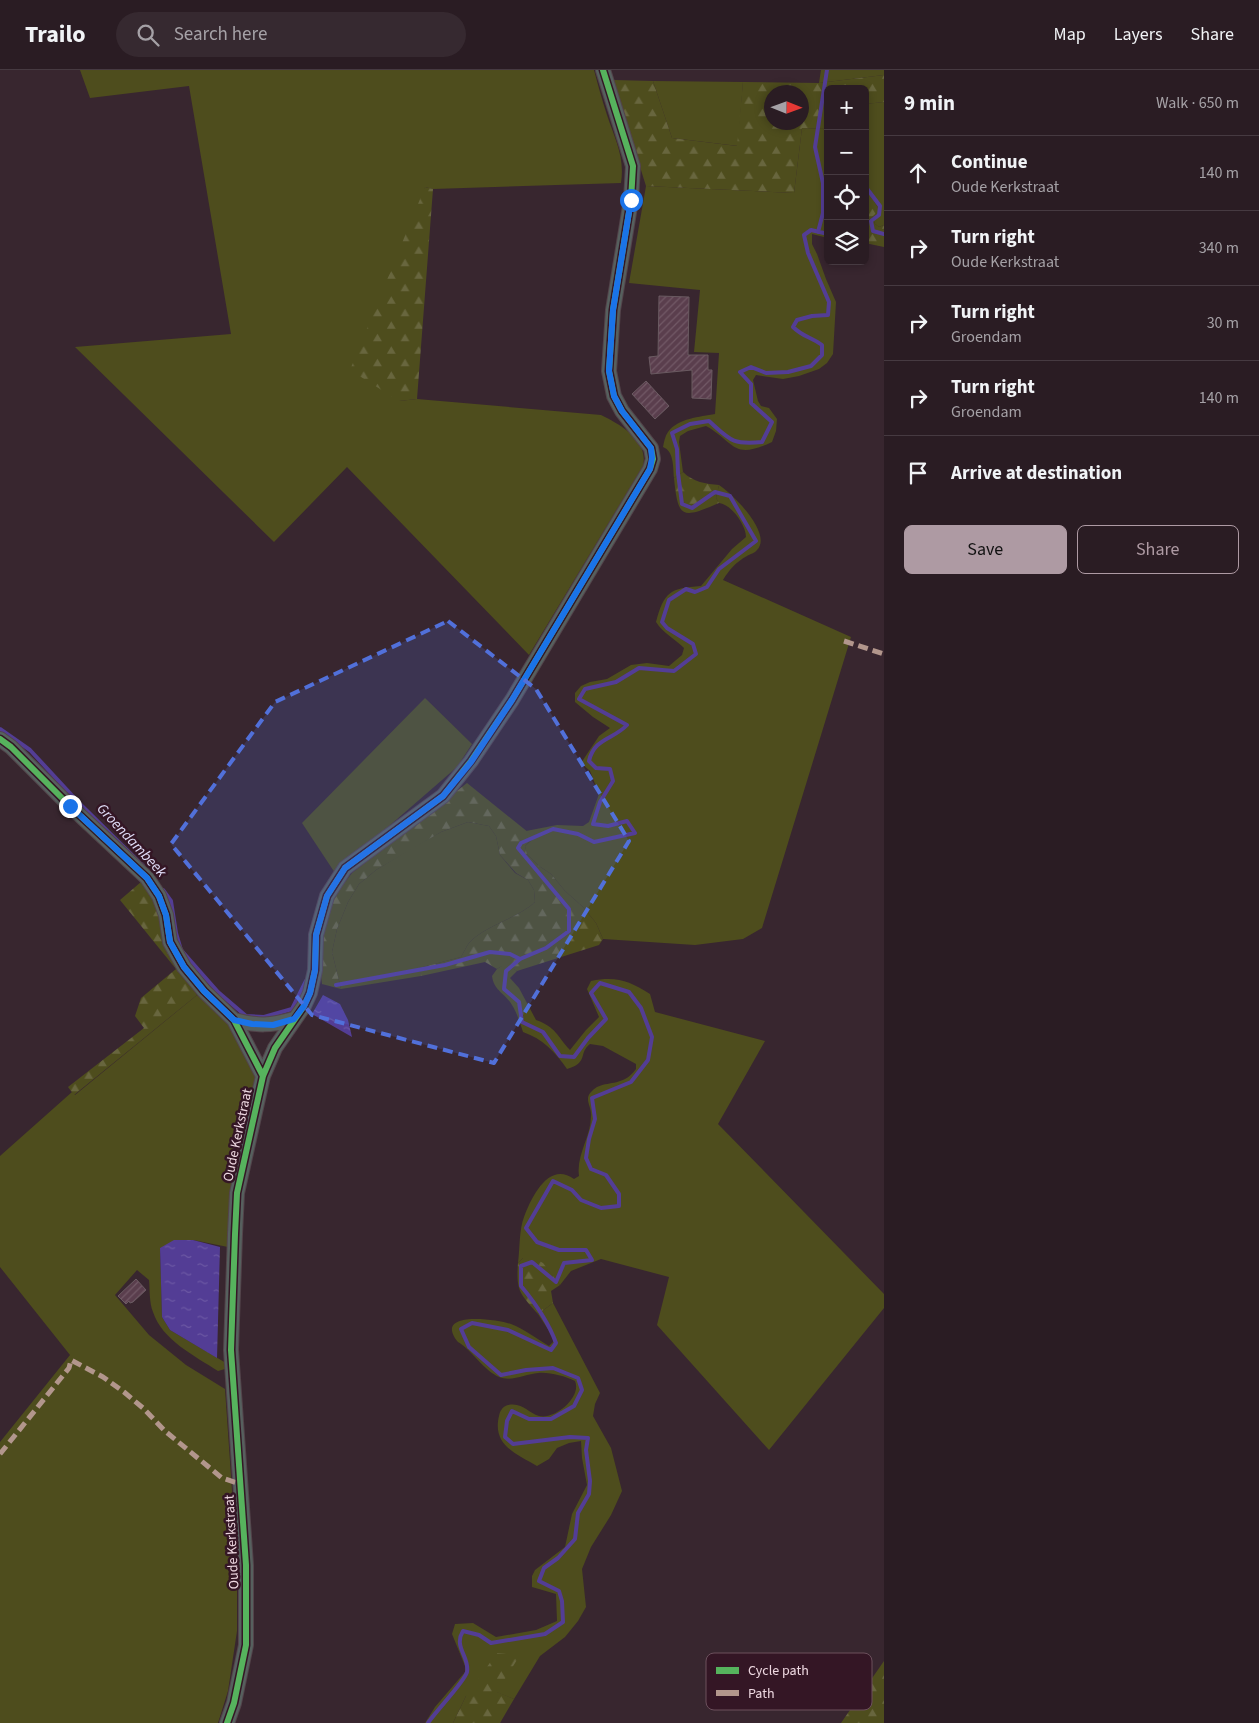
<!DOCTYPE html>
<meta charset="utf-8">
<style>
body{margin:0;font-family:"Source Sans 3",sans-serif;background:#362930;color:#f1f3f6}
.controls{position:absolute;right:15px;top:15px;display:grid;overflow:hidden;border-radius:8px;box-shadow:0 2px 8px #0003}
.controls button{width:45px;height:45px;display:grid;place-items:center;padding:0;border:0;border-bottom:1px solid #463a41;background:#2a1c23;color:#f1f3f6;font:25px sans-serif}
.compass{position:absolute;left:764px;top:15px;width:45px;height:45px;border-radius:50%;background:#2a1c23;box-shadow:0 2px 8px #0003;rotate:91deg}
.stop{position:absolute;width:15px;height:15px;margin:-11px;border:4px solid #1a73e8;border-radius:50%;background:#fff}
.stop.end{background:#1a73e8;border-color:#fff;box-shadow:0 1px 5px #0008}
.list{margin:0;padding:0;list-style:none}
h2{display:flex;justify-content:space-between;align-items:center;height:65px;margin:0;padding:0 20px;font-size:21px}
h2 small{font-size:16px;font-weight:400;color:#a5a1a6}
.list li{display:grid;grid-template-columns:32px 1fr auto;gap:15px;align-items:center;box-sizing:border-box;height:75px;padding:0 20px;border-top:1px solid #463a41}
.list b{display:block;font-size:19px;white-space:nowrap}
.list p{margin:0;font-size:16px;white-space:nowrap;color:#a5a1a6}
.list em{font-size:16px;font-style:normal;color:#a5a1a6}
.actions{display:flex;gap:10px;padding:15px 20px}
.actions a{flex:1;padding:11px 0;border:1px solid #ae9aa3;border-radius:8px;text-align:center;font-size:18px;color:#ae9aa3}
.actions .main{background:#ae9aa3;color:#111}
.icon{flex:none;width:28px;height:28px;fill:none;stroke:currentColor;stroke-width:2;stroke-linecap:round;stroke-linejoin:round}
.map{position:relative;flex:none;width:884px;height:1653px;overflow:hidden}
header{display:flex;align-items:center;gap:30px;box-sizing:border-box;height:70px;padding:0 25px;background:#2a1c23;border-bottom:1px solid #463a41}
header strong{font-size:24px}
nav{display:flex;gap:28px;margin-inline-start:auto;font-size:18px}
.search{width:350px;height:45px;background:#362930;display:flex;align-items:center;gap:12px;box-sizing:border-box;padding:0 18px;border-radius:28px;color:#a5a1a6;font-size:19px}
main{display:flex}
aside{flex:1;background:#2a1c23}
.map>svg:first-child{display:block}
.green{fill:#4e4d1d}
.forest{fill:url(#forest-firs);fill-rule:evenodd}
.water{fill:url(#water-ripples)}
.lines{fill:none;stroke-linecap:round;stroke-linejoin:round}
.stream{stroke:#533d95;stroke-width:4}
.building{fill:url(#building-hatch);stroke:#6a5a61}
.street-casing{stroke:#53444b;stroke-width:16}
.street{stroke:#56605e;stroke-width:14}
.quiet{stroke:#b2968c;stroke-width:5;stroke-dasharray:10 5;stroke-linecap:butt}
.cycleway-casing{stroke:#341625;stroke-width:9}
.cycleway{stroke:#56b35d;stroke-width:6}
.route{stroke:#1a73e8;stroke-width:6}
.marked{fill:#5170da;fill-opacity:0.2;stroke:#5170da;stroke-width:4;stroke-dasharray:10 6;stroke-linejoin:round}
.labels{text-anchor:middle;stroke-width:5;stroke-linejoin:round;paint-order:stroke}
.street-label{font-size:14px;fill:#eed8e1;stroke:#341625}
.water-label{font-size:15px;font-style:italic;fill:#e1def9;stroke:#341625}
.key{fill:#341625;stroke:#6c505d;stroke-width:1}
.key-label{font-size:14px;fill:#eed8e1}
</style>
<header>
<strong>Trailo</strong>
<div class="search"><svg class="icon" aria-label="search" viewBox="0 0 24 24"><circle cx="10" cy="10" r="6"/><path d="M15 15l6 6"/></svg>Search here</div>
<nav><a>Map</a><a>Layers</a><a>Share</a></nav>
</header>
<main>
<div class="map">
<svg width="884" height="1653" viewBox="0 0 884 1653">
<defs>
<pattern id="forest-firs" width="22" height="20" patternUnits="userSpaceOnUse" patternTransform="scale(1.25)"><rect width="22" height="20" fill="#4e4d1d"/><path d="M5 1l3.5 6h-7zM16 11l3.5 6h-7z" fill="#68663e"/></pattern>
<pattern id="water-ripples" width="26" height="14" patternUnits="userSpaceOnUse" patternTransform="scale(1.25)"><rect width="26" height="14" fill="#533d95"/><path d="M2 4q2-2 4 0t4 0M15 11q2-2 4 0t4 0" fill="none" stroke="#6c58a4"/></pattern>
<pattern id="building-hatch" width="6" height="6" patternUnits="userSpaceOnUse" patternTransform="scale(1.25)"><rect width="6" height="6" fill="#5a3e4d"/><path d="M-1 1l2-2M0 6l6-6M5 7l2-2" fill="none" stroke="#725966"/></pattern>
</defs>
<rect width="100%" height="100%" fill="#38262f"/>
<!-- green -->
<path class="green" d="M80 0H594C598 15 602 30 607 45 615 69 625 87 621 113L433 119 425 117 399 331 417 329 601 345C621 355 649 370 643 396L529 585 347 397 274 472 75 277 231 264 189 16 90 28Z
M821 0H884V5L819 13Z
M653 11 743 12 738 76 672 68Z
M884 32V155L879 157 875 154 872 147 878 138 868 121 865 119V34Z
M802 58 828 59V168L812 164V174L817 184 826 209 836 232 833 284 827 293 819 299 799 306 783 309 756 305 753 310 758 331 761 336 769 338 777 349 776 361 772 372C732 391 735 372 706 356L688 361 680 366 679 372 683 402 674 408C673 397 674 381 663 377 664 372 665 366 668 362 678 348 700 347 715 344L719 283 694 282 700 220 629 213 646 116 794 123Z
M719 415C733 424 773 464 757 480 755 483 750 484 747 486 736 492 729 500 723 510L851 567 762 858 743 869 695 875 603 869 596 853 583 837 565 821 551 804 539 796 527 784 525 776 534 768 526 761 557 755 583 756 589 752 599 724 590 701 581 693 599 666 610 658 593 647 575 632V623L581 616 590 612 607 609 631 595 647 593 669 596 682 585 684 578C675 569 663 563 656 552 664 522 670 518 701 516L732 479 746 467C746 455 731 434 719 433L716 428Z
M425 628 472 674 457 697 335 803 302 753Z
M468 752 489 756 496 766 500 785 515 803 528 810 534 820 535 832C517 849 485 855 469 873 466 877 464 882 461 887L419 898 421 906 341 919 332 882 337 859 348 832 359 814 376 800 412 778 441 762Z
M503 895H508L517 901 510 908 519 918 536 950C556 957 557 966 570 980L586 960 599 947 587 919 591 911C617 906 629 911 650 924L655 942 765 971 718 1054 884 1224V1238L769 1380 657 1255 669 1207 601 1189 571 1201 560 1215 543 1194 523 1188 518 1193C520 1178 519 1160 524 1147 532 1126 549 1091 574 1109L579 1106C576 1085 591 1067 591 1046 592 1036 583 1029 592 1021 600 1012 614 1015 625 1009 629 1007 633 1003 636 999V994L603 976 590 974C578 983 589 993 567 999 555 982 543 969 523 962 520 953 517 943 512 935 505 923 494 921 492 906L497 899Z
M197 925 227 951 255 1005V1016L228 1177 193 1170 160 1178 162 1247 170 1260 226 1293 225 1299 218 1301C195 1286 162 1270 153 1242 149 1232 150 1220 149 1210L137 1200 115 1225 149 1265 186 1295 225 1319 237 1492V1561L228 1621 218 1653H0V1372L70 1285 0 1197V1086L72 1022 75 1025Z
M553 1233 600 1323 595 1334 593 1346 611 1378 622 1421 611 1445 591 1477 582 1499 586 1537 578 1551 565 1567 540 1586 514 1629 496 1622 466 1626 453 1653H425L435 1637 465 1602V1596L452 1564 455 1554 473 1553 496 1567 536 1560 557 1551 556 1524 532 1517V1506L535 1500 565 1477 572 1444 587 1415 582 1388 581 1371 569 1373 557 1378 549 1389 537 1396C516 1384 492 1375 499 1346 500 1341 502 1337 508 1335 523 1332 528 1343 539 1346 555 1350 582 1327 575 1311 564 1306 550 1302 538 1303 526 1304 512 1312 499 1307 483 1300 473 1281 458 1272 432 1240 497 1249 511 1254 524 1259 537 1269 549 1276L553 1272V1267L538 1244Z"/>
<!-- forest -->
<path class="forest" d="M884 5V32L865 34V19H828V59L802 58 794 123 646 116 613 10 653 11 672 68 737 76 743 12 819 13ZM772 22H802V52H772Z
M425 117 433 119 417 329 399 331 350 300Z
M865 119 868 121 878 138 876 143 872 147 875 154 879 157 884 155V177L865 173Z
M683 402C693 412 706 414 719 415L716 428 719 433C682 449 678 449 674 408Z
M467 713 534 767 525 776 527 784 539 796 551 804 565 821 583 837 596 853 603 869 599 875 517 901C509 896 505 893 497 899L485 892 421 906 419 898 461 887C464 882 466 877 469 873 485 855 517 849 535 832L534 820 528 810 516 803 500 785 496 766 489 756 468 752 441 762 376 800 359 814 348 832 337 859 332 882 341 919 322 914 320 897 322 866 332 829 352 803Z
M141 812 155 831 166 874 197 925 74 1025 68 1017 144 958 135 946 141 928 176 899 120 830Z
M532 1187 543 1193 560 1215 551 1221 553 1233 538 1244C520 1223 516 1222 518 1193L523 1188Z
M497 1583 520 1585 497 1622 514 1629 500 1653H453L466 1626Z
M884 1591V1653H841Z"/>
<!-- water -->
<path class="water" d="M323 925 340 934 348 950 352 967 312 944Z
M174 1170H193L220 1177 217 1288 170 1260 162 1247 160 1178Z"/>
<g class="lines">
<!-- stream -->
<path class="stream" d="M865 116 880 136 879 145 871 151 873 161 884 164
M818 162 823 143V113L815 77 827 0
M0 659 30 680 80 734 144 797
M163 820 171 831 176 863 181 880 218 922 246 946 264 947 292 939 306 911
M336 915 445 895 490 882 510 884 520 889
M428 1653C435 1642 465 1611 467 1602 470 1587 453 1577 463 1561L479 1565 491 1573 545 1564 563 1552 562 1531 559 1521 539 1511 544 1498 558 1488 575 1469 578 1443 589 1424 590 1411 586 1380 588 1368 570 1367 513 1374 505 1367 507 1351 512 1341 529 1349H551L574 1336 582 1320 578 1308 553 1298 526 1300 501 1305 469 1277 461 1259 472 1253 508 1260 551 1280 556 1273C548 1251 536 1234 521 1216V1196L532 1192 556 1212 564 1193 592 1190 586 1180H559L537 1172 526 1158 553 1111 572 1120 581 1130 601 1138 619 1136V1124L606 1105 591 1099 586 1088 589 1069 595 1049 592 1028 631 1012 648 990 652 967 641 938 629 922 600 913 591 923 606 949 588 968 574 987 560 986 543 962 522 952 519 932 504 919 506 901 520 889 546 878 569 861V839L518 778 521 773 553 759 578 764 594 772 635 763 627 751 608 756 593 754 600 732 613 711 610 699 596 698 589 691C594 668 613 670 627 655L579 629 585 619 616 612 639 598 674 601 696 584 693 574 667 558 662 552 669 530 686 519 695 522 707 517 719 499 756 471 730 426 715 422 692 438 682 434 678 403 677 379 672 363 690 354 709 351C730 370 732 375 762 372L772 352 751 333V314L740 302 751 297 766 303 788 302 811 296 822 285V275C811 267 803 267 793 257L797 250 812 246 828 245 829 232 808 183 804 165 811 160 828 164"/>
</g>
<!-- building -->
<path class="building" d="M659 226 689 227 688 285H708V300H712L711 329 692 328V300L651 304 649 287 658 286Z
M646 311 669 336 655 349 632 324Z
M136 1209 146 1220 133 1232 130 1233 129 1231 126 1234 118 1226Z"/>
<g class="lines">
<defs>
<path id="street" d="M0 669 11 677 70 736 147 808 159 826 166 845 170 872 184 897 204 921 234 950 263 1006
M234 950C258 956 270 956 294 949
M227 1653 234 1633 246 1575V1495L231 1280 235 1164 237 1123 263 1006 275 978 304 936 310 923 315 900 316 865 327 826 345 798 443 726 471 691 512 630 650 399 653 389 651 378 622 341 614 326 609 301 613 240 631 130 633 96 603 0"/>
</defs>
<!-- street casing -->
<use href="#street" class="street-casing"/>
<!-- street -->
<use href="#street" class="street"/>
<!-- quiet -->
<path class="quiet" d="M844 571 884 584
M0 1384 69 1298 71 1290 103 1307 124 1322 143 1338 165 1361 222 1408 240 1414"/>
<defs>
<path id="cycleway" d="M0 669 11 677 70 736 147 808 159 826 166 845 170 872 184 897 204 921 234 950 263 1006
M227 1653 234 1633 246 1575V1495L231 1280 235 1164 237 1123 263 1006 275 978 304 936 310 923 315 900 316 865 327 826 345 798 443 726 471 691 512 630 650 399 653 389 651 378 622 341 614 326 609 301 613 240 631 130 633 96 603 0"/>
</defs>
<!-- cycleway casing -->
<use href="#cycleway" class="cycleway-casing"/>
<!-- cycleway -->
<use href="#cycleway" class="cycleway"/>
</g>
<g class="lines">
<!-- route -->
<path class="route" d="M70 736 147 808 159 826 166 845 170 872 184 897 204 921 234 950 252 954 273 955 294 949 304 936 310 923 315 900 316 865 327 826 345 798 443 726 471 692 512 630 650 399 652 388 651 378 622 341 614 326 609 301 613 240 631 130"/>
</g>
<!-- marked area -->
<path class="marked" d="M448 551 536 619 629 771 494 993 312 945 171 774 275 632Z"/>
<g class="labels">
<!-- street labels -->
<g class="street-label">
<text transform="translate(237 1065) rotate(-78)" y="5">Oude Kerkstraat</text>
<text transform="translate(231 1472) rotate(-93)" y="5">Oude Kerkstraat</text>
</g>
<!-- water labels -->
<g class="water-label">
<text transform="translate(132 770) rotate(47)" y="5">Groendambeek</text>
</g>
</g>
<!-- legend -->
<rect x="706" y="1583" width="166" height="57" rx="8" class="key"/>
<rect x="716" y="1597" width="23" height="7" fill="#56b35d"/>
<rect x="716" y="1620" width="23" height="6" fill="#b2968c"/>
<g class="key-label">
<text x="748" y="1605">Cycle path</text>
<text x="748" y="1628">Path</text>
</g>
</svg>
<div class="controls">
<button>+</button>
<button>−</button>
<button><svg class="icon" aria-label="locate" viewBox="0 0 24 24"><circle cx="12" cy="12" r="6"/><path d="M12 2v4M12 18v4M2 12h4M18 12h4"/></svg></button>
<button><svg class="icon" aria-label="layers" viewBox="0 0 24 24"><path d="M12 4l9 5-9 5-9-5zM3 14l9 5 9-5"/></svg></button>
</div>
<svg class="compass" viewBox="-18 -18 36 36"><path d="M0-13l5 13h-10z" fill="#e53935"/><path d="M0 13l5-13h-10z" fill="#a5a1a6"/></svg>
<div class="stop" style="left:631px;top:130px"></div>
<div class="stop end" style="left:70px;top:736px"></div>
</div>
<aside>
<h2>9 min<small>Walk · 650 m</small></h2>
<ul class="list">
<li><svg class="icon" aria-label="ahead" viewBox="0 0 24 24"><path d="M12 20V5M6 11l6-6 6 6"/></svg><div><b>Continue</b><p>Oude Kerkstraat</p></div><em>140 m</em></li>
<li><svg class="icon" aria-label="right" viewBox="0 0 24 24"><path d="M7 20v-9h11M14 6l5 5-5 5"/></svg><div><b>Turn right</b><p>Oude Kerkstraat</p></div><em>340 m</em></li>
<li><svg class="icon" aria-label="right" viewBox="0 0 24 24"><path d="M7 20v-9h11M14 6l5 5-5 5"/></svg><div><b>Turn right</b><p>Groendam</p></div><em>30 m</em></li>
<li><svg class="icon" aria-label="right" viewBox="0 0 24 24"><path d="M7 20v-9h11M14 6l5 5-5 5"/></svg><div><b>Turn right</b><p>Groendam</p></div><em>140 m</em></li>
<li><svg class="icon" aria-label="arrive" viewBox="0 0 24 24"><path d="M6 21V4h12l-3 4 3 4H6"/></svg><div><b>Arrive at destination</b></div></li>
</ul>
<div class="actions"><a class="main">Save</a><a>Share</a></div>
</aside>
</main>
